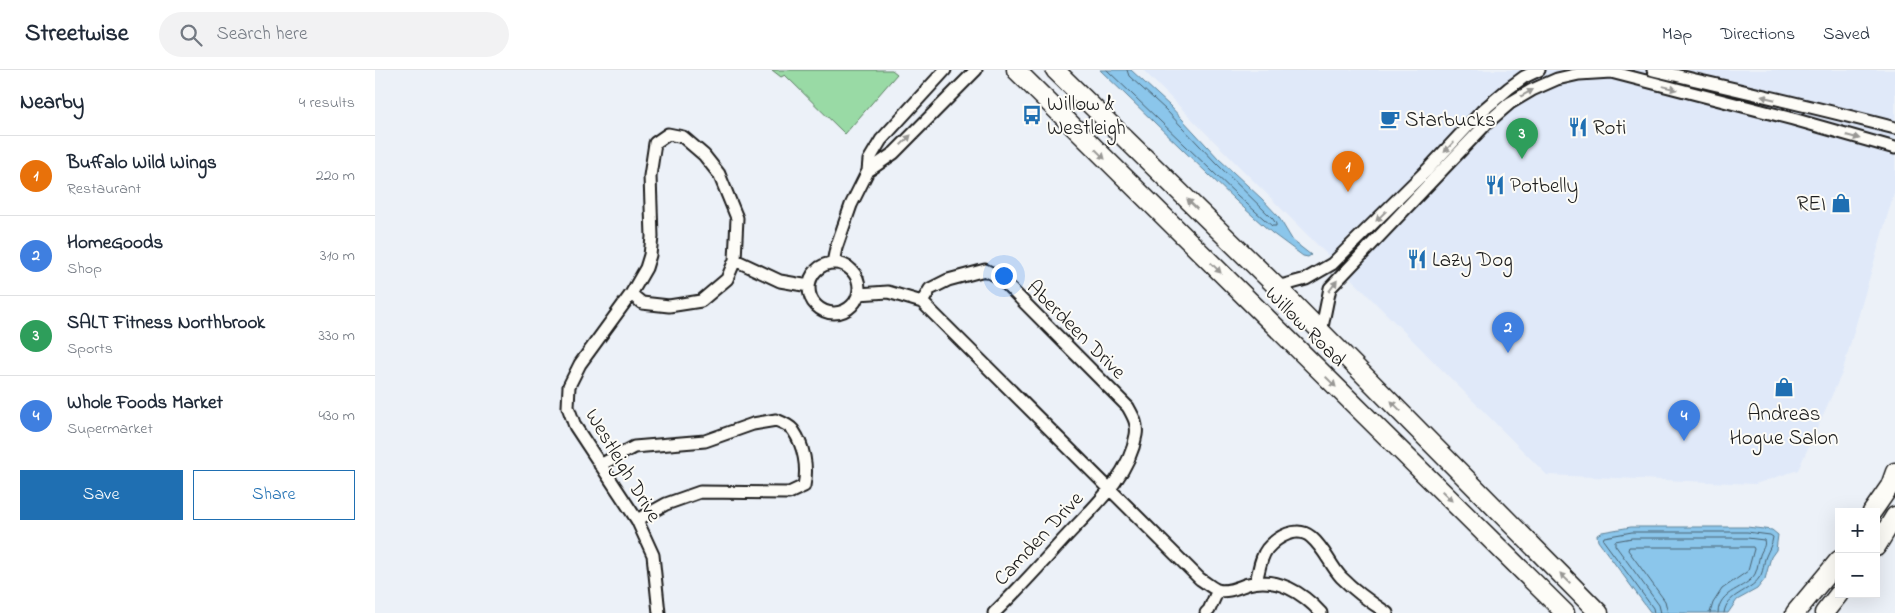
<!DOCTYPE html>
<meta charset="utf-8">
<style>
body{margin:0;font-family:"Indie Flower",sans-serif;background:#f2f2f3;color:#1f2937}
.controls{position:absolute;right:15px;bottom:15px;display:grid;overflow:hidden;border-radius:0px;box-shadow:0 5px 20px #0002}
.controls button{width:45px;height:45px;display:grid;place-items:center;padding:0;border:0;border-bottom:1px solid #e0e1e3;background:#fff;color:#1f2937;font:25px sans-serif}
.you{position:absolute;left:628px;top:205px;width:18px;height:18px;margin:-12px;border:4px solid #fff;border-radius:50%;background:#1a73e8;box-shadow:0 0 0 8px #1a73e833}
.badge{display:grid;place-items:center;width:32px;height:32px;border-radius:50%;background:#1f6fb2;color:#fff;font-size:16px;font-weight:700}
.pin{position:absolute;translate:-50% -41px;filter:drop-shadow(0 1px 2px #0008)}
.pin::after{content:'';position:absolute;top:26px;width:18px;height:15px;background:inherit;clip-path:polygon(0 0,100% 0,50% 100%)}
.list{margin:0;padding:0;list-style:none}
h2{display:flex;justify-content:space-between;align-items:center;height:65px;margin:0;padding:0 20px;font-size:21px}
h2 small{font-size:16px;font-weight:400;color:#747a83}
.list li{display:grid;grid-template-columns:32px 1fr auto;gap:15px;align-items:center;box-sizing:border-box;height:80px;padding:0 20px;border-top:1px solid #e0e1e3}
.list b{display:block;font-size:19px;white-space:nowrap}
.list p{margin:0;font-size:16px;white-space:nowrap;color:#747a83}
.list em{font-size:16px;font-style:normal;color:#747a83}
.actions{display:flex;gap:10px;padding:15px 20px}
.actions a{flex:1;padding:11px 0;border:1px solid #1f6fb2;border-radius:0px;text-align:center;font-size:18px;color:#1f6fb2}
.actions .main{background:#1f6fb2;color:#fff}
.icon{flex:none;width:28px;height:28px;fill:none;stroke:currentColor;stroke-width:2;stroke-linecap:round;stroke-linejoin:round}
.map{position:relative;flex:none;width:1520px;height:543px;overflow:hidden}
header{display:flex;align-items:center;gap:30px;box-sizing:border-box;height:70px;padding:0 25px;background:#fff;border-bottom:1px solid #e0e1e3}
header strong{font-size:24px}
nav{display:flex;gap:28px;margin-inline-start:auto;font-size:18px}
.search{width:350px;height:45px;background:#f2f2f3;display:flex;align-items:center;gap:12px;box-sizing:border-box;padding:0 18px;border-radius:28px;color:#747a83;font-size:19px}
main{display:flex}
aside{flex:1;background:#fff}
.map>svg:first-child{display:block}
.built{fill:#e0e9f9}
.green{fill:#99daa5;stroke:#5a7b60}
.water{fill:#8bc6eb;stroke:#5f8298}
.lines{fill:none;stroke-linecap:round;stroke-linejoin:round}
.shore{stroke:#48606f;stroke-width:1}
.street-casing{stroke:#1c1c1c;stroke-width:15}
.primary-casing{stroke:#1c1c1c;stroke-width:21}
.street{stroke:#fdfcf7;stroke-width:11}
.primary{stroke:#fdfcf7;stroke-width:18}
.oneway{fill:#989794}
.labels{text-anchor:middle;stroke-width:4;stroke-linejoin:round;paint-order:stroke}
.poi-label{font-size:21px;fill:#1c1c1c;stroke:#fdfcf7;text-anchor:start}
.street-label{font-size:21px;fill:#1c1c1c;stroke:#fdfcf7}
</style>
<header>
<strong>Streetwise</strong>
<div class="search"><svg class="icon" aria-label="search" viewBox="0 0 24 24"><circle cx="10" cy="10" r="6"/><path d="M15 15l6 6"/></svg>Search here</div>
<nav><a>Map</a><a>Directions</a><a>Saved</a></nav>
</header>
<main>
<aside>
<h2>Nearby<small>4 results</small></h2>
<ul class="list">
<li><span class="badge" style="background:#e8710a">1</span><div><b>Buffalo Wild Wings</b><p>Restaurant</p></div><em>220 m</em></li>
<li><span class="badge" style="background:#3f7fe0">2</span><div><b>HomeGoods</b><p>Shop</p></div><em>310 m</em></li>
<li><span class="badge" style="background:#2e9e5b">3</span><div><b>SALT Fitness Northbrook</b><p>Sports</p></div><em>330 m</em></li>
<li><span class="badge" style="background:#3f7fe0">4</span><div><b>Whole Foods Market</b><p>Supermarket</p></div><em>430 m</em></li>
</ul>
<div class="actions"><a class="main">Save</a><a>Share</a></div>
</aside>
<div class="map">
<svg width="1520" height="543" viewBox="0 0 1520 543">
<rect width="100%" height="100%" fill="#ecf1f8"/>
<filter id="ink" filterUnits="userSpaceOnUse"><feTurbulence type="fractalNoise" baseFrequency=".02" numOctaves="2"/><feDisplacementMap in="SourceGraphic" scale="10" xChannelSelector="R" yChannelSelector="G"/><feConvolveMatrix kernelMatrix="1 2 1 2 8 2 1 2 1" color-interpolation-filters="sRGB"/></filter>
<g filter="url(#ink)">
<!-- built -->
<path class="built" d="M768 0H1520V119L1467 303 1423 400 1380 414 1172 405Z"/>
<!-- green -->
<path class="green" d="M397 0H517L522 4 470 64 410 5 406 7Z"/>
<!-- water -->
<path class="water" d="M725 0H756L795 36 844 89 887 129 903 146 918 171 936 185 933 187 928 186 897 163 860 130Z
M1256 457H1372L1397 460 1403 465 1401 480 1396 487 1390 509 1382 519 1362 530 1353 543H1276L1223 471 1222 465 1227 462Z"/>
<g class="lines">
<!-- shore -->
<path class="shore" d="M732 0 863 126 897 156H901V154L898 149 841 93 791 40 754 6 752 0
M1279 543 1278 538 1228 470 1229 467 1257 462H1372L1395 465 1398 467C1397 475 1394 479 1391 486 1388 493 1389 502 1384 508 1375 522 1351 524 1349 543
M1286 543 1284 535 1240 475V471L1257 468H1372L1389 470C1391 476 1387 479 1385 485 1383 491 1383 498 1380 504 1371 520 1344 519 1343 543
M1293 543 1290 531 1253 480 1254 477H1378L1379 479 1373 501 1347 519 1338 533 1335 543"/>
<defs>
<path id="street" d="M1278 0C1359 19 1440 37 1520 58
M493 101 519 83 601 0
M360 190 405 211 434 216
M458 193 461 178 476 135 493 101 494 90 506 70 570 0
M434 218a25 25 0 1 1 50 0a25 25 0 1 1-50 0Z
M902 217 931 209 957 194 1052 100 1107 41 1134 18 1149 7 1164 0
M256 224 267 233 294 236 326 231 352 209 360 190 362 148 344 104 329 85 308 67 293 64 280 73 275 106 277 167 275 185 271 198 256 224 205 294 194 316 193 337 200 356 262 450 278 485 284 543
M483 224 513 222 547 232 825 509C830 512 837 518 842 520 853 523 863 517 873 514 902 506 928 523 946 543
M547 232 555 219 573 210 610 200 624 207 753 337C758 346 763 354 761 365 754 408 715 440 687 471 665 495 643 520 619 543
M946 262 955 218 1113 52 1135 33 1157 20 1182 9 1204 4 1236 2 1418 49 1520 78
M225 395 259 377 330 371 378 354 401 350C406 352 414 355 418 360 429 376 433 397 429 416L414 423 325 422 291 434 262 450
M881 512C884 501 885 488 892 479 902 467 922 455 936 467 950 479 955 495 966 507 980 521 995 532 1012 543
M831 543 834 540 843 520"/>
<path id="primary" d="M641 0 1190 543
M680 0 902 217 1224 543
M1497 442 1515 416 1520 402
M1501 477 1520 446
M1420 543 1464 490
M1449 543 1464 524"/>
</defs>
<!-- street casing -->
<use href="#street" class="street-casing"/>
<!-- primary casing -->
<use href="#primary" class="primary-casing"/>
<!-- street -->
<use href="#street" class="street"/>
<!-- primary -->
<use href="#primary" class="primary"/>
</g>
<!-- one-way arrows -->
<defs><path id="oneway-solid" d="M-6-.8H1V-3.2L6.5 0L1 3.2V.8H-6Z" transform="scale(1.25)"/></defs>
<g class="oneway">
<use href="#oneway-solid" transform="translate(1295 18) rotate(14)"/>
<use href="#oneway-solid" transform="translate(1152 23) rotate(-29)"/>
<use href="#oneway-solid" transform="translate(1393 28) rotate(-166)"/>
<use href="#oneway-solid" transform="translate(1478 67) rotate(15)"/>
<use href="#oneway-solid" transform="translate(531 70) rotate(-45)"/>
<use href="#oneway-solid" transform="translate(1074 77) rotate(133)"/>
<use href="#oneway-solid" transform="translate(725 84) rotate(45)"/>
<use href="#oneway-solid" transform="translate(817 134) rotate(-136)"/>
<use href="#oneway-solid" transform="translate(1006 146) rotate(135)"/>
<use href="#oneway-solid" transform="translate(841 198) rotate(45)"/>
<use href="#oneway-solid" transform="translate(958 216) rotate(-54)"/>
<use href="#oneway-solid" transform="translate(956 312) rotate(45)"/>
<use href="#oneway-solid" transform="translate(1021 336) rotate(-134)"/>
<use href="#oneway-solid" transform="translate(1072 426) rotate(45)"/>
<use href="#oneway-solid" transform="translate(1190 508) rotate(-135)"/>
</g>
</g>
<!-- icons -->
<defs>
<symbol id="bus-bare" viewBox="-9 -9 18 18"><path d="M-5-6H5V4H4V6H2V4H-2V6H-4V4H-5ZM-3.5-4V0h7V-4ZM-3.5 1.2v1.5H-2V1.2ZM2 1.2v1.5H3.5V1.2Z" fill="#1f6fb2" stroke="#fdfcf7" stroke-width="2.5" paint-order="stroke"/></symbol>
<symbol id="cafe-bare" viewBox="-9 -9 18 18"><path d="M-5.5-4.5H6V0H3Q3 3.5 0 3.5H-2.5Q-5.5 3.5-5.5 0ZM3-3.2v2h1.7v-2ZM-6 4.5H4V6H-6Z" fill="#1f6fb2" stroke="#fdfcf7" stroke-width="2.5" paint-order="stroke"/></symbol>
<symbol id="restaurant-bare" viewBox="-9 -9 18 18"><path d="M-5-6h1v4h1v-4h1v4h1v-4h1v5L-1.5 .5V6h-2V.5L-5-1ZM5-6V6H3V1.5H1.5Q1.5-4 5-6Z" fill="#1f6fb2" stroke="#fdfcf7" stroke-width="2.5" paint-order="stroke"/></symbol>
<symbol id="shop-bare" viewBox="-9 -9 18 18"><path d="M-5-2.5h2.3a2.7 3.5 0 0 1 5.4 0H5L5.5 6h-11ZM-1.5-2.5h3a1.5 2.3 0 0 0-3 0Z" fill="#1f6fb2" stroke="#fdfcf7" stroke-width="2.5" paint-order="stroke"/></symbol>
</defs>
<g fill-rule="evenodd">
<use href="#bus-bare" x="643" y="31" width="28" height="28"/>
<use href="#cafe-bare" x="1001" y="35" width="28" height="28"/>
<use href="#restaurant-bare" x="1189" y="43" width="28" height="28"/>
<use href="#restaurant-bare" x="1106" y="101" width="28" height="28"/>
<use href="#shop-bare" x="1452" y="119" width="28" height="28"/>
<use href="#restaurant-bare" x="1028" y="175" width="28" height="28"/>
<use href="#shop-bare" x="1395" y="303" width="28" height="28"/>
</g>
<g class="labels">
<!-- poi labels -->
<g class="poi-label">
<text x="672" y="40">Willow &amp;<tspan x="672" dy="24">Westleigh</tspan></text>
<text x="1030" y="56">Starbucks</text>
<text x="1218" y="64">Roti</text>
<text x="1135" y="122">Potbelly</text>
<text x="1451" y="140" text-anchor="end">REI</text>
<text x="1057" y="196">Lazy Dog</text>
<text x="1409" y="350" text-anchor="middle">Andreas<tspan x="1409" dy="24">Hogue Salon</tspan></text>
</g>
<!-- street labels -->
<g class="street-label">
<text transform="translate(931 256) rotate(45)" y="7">Willow Road</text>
<text transform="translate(702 259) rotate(45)" y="7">Aberdeen Drive</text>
<text transform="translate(249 395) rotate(59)" y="7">Westleigh Drive</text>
<text transform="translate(663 468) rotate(-47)" y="7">Camden Drive</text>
</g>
</g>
</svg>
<div class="controls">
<button>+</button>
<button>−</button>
</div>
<div class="you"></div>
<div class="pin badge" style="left:973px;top:122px;background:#e8710a">1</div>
<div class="pin badge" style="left:1133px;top:283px;background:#3f7fe0">2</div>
<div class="pin badge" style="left:1147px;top:89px;background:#2e9e5b">3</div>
<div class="pin badge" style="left:1309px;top:371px;background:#3f7fe0">4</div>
</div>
</main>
